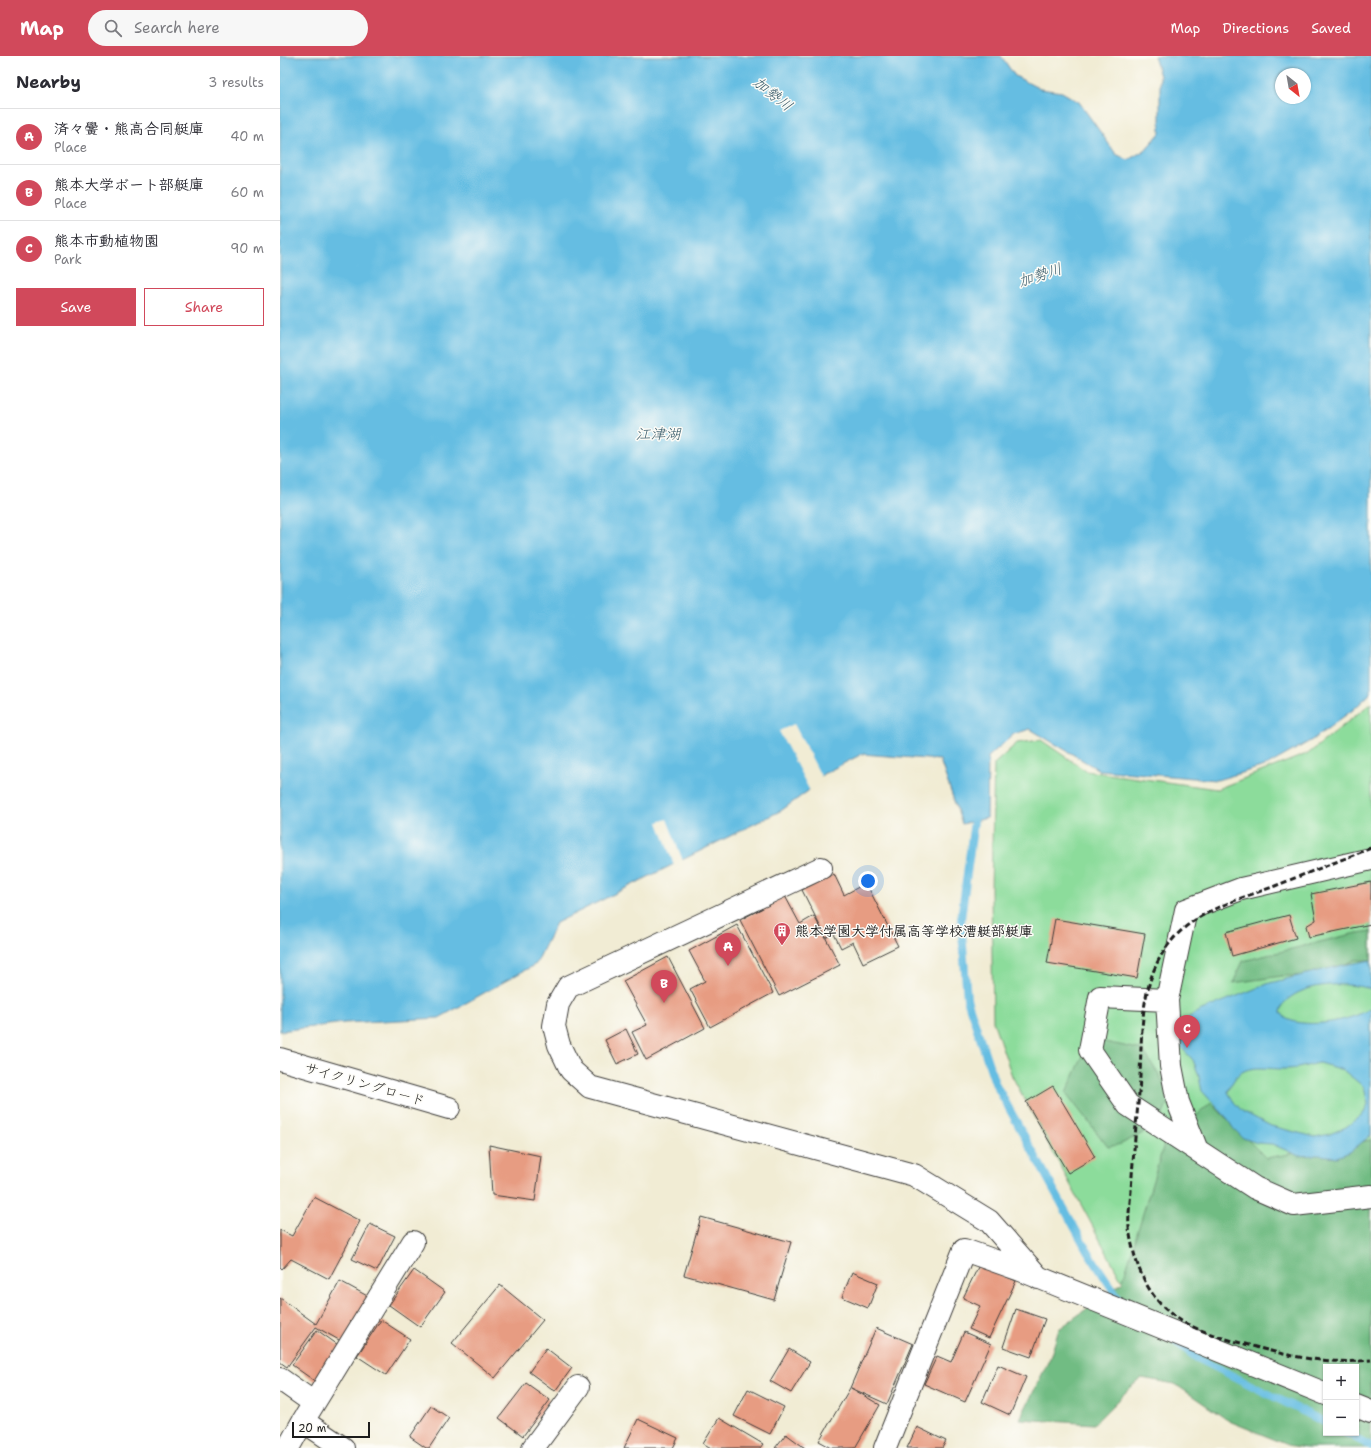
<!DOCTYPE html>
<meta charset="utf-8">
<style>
body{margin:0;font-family:"Shantell Sans","Klee One",sans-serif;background:#f7f7f7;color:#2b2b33}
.controls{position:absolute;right:12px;bottom:12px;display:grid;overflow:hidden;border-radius:0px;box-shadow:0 1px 3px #0004}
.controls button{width:36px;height:36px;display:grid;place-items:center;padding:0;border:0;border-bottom:1px solid #e1e1e2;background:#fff;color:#2b2b33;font:20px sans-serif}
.compass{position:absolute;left:995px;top:12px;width:36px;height:36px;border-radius:50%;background:#fff;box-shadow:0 1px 3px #0004;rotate:149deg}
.scale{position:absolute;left:12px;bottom:10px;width:78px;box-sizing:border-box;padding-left:4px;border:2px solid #1c1c1c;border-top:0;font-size:11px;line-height:14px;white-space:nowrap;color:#1c1c1c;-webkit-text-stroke:3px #fdfcf7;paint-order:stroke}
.you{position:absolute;left:588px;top:825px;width:14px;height:14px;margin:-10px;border:3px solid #fff;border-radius:50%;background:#1a73e8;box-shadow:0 0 0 6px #1a73e833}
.badge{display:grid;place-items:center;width:26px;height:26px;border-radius:50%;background:#d1495b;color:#fff;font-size:13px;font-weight:700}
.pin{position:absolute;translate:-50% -33px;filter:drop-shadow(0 1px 2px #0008)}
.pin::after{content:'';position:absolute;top:21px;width:14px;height:12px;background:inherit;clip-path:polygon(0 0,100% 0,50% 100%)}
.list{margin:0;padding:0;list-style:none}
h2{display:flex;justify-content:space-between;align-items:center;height:52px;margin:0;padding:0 16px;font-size:17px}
h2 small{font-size:13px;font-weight:400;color:#7c7c81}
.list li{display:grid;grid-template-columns:26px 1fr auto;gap:12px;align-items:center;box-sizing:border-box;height:56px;padding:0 16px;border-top:1px solid #e1e1e2}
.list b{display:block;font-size:15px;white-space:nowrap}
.list p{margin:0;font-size:13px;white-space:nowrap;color:#7c7c81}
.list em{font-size:13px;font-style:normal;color:#7c7c81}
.actions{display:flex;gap:8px;padding:12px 16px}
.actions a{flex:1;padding:9px 0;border:1px solid #d1495b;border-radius:0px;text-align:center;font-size:14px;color:#d1495b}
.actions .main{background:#d1495b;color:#fff}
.icon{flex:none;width:22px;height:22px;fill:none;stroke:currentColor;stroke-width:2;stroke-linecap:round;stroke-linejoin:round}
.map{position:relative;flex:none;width:1091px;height:1392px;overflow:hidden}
header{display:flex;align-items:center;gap:24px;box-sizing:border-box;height:56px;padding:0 20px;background:#d1495b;color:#fff}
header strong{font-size:19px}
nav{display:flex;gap:22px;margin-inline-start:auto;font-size:14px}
.search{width:280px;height:36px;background:#f7f7f7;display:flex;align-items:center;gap:10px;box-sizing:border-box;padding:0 14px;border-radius:22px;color:#7c7c81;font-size:15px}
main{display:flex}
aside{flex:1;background:#fff}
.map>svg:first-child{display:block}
.green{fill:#8cdc9b;stroke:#547c5c}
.forest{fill:#71bc83;stroke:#466c50;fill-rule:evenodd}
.water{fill:#65bde2;stroke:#406c7f;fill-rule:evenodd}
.pier{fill:#f1ecd4}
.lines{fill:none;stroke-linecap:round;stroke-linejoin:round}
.stream{stroke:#65bde2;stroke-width:8}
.building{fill:#e79c82}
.minor-casing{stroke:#3c3b38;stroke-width:24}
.minor{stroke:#fff;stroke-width:22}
.rail{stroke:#1c1c1c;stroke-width:3;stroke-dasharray:6 3;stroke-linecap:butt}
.labels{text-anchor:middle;stroke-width:3;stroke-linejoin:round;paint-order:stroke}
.poi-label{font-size:14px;font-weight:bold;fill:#1c1c1c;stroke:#fdfcf7;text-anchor:start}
.street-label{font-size:14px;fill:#1c1c1c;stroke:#fdfcf7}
.water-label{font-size:15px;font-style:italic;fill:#395c6b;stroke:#fdfcf7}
</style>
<header>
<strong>Map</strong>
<div class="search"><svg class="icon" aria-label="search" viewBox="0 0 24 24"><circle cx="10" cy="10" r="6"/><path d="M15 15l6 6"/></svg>Search here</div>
<nav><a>Map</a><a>Directions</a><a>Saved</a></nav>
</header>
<main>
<aside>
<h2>Nearby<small>3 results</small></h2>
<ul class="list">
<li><span class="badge">A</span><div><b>済々黌・熊高合同艇庫</b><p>Place</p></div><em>40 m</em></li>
<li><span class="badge">B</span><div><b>熊本大学ボート部艇庫</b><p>Place</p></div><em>60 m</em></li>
<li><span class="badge">C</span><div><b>熊本市動植物園</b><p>Park</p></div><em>90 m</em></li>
</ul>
<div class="actions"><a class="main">Save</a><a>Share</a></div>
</aside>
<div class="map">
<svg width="1091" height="1392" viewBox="0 0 1091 1392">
<rect width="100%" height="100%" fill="#fdfcf7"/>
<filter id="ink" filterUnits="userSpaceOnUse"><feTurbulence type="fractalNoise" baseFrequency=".025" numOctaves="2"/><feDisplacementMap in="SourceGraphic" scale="8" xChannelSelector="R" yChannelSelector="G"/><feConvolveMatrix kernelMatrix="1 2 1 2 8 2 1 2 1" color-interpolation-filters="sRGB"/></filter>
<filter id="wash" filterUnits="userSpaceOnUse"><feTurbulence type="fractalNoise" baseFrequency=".012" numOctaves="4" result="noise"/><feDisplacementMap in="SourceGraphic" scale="16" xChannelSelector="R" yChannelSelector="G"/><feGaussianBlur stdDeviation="0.9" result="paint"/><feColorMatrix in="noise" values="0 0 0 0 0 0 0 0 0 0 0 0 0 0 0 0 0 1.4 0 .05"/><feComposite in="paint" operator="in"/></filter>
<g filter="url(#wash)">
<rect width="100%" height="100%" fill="#f1ecd4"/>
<!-- green -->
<path class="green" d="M1091 647V1338L1076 1311H1046L885 1266 841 1223 732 1020 713 965 711 834 714 708 737 687 761 684 806 715 937 733 1029 697Z"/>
<!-- forest -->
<path class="forest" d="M1091 875V904H1075L1038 920H1002L953 927 963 905 1072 878Z
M811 983 863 994 891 1038 879 1069 841 1088 828 1091 786 1037Z
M931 1047 986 1102 1091 1084V1392H1025L1008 1389 949 1365 895 1328 862 1322 853 1329 814 1368 740 1363 770 1302 779 1273 842 1227 884 1088ZM1046 1311H1076V1377H1046Z"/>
<!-- water -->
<path class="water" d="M0 0H721L735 20 760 33 782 36 799 46 836 98 848 104 865 94 880 77V20L874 0H1091V637L1074 653 1032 684 988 709 937 724 819 714 750 673 734 678 708 701 707 762 682 768 660 704 582 698 543 718 528 735 502 754 276 867 256 908 159 962 64 967 0 975ZM1001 18H1025V42H1001Z
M1091 904V933C1066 926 1026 926 1006 945 1003 947 1002 953 1001 956 1003 958 1004 962 1007 963 1028 973 1072 965 1091 952V1079L1070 1096 1057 1101 1038 1099 1019 1100 992 1088 977 1087 963 1082 953 1072 946 1061 922 1035 918 1017 913 1004 902 992V967L909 961 919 955 990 927 1063 909ZM1039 1007 1063 1014 1084 1031 1088 1048 1084 1057 1066 1071 1050 1078 1035 1081 991 1070 962 1055 954 1046 948 1036C960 1003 981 1014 1008 1013 1018 1013 1029 1009 1039 1007Z"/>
<!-- pier -->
<path class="pier" d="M514 668 542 722 530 735 499 675Z
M387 763 403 805 394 809 378 766Z"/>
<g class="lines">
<!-- stream -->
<path class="stream" d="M692 755 694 765 681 863 687 943 715 1027 807 1194 840 1245 846 1249
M896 1286 917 1302 1046 1367
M1066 1377 1091 1390"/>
</g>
<g id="blocks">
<!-- building -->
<path class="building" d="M554 818 564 839 586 827 618 890 583 907 573 886 561 892 554 878 546 882 522 834Z
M1091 826V868L1029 881 1026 870 1036 864 1031 838Z
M505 840 520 868 534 860 560 909 499 940 460 864Z
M1009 859 1016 882 952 900 946 876Z
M775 863 865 878 857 922 767 907Z
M457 869 493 937 430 971 410 933 425 925 409 895Z
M388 901 425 972 366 1004 352 976 367 969 343 925Z
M346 973 358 998 337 1008 325 984Z
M773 1030 815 1101 788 1117 746 1046Z
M209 1089 261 1100 255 1145 212 1139Z
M34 1141 80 1165 49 1223 11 1203 2 1213 0 1211V1174L12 1180Z
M421 1161 511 1186 494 1244 404 1219Z
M90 1168 115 1180 97 1215 72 1203Z
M699 1209 736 1225 709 1282 689 1273 700 1250 683 1242Z
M134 1214 165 1236 140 1271 109 1249Z
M572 1216 598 1227 588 1252 562 1241Z
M60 1225 91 1242 66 1288 36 1271 7 1311 0 1306V1242L36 1268Z
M220 1229 263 1264 215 1322 172 1287Z
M736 1253 765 1263 751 1301 723 1291Z
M101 1264 130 1283 106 1319 77 1300Z
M596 1272 633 1288 607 1348 571 1332 600 1349 575 1392H552L539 1385 570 1332Z
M37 1274 68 1296 43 1331 12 1309Z
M684 1276 711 1288 685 1346 644 1328 657 1300 671 1306Z
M266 1292 292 1312 275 1335 249 1316Z
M509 1293 530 1306 511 1337 490 1325Z
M718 1309 746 1321 730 1359 702 1346Z
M246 1327 270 1344 243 1380 219 1362Z
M468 1333 504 1351 490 1378 454 1360Z
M151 1350 169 1362 149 1392H146L130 1381Z
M439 1362 483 1388 480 1392H429L423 1388Z
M358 1363 398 1382 393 1392H344Z
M637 1371 666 1385 662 1392H627Z
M506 1378 525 1392H495Z"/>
</g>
</g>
<g filter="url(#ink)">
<use href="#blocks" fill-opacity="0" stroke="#3c3b38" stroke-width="1"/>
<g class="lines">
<defs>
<path id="minor" d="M541 812 288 931 278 948 274 970 279 989 291 1014 310 1031 634 1119 709 1165 759 1222
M887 944 820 941 810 994 848 1049 975 1132 1014 1149 1091 1140
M0 1003 169 1052
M917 1094 898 1046 891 1010 887 944 906 854 961 833 1091 803
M0 1323 34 1347
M1076 1350 1091 1356
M23 1365 63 1392
M8 1392 23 1365 133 1186
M253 1392 298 1331
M605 1392 684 1194 738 1213 1046 1338"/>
</defs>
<!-- minor casing -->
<use href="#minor" class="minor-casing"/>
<!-- minor -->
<use href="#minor" class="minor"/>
<!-- rail -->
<path class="rail" d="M1091 792C1059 805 1027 817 995 830 960 843 918 854 893 883 856 925 863 985 859 1037 856 1070 853 1102 851 1135 850 1147 848 1161 849 1172 854 1209 869 1247 903 1266 922 1276 944 1283 965 1288 1006 1300 1048 1309 1091 1304"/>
</g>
</g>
<!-- icons -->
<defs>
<symbol id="building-pin" viewBox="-11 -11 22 30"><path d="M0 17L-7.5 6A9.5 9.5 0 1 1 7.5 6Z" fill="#d1495b" stroke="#fdfcf7"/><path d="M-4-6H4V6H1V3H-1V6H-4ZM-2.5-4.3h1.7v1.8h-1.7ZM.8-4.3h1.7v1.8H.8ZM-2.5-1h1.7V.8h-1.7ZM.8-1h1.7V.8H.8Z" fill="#fff"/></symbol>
</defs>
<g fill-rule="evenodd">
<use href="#building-pin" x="492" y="865" width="20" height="27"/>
</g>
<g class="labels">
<!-- poi labels -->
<g class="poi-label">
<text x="515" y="880">熊本学園大学付属高等学校漕艇部艇庫</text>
</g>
<!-- street labels -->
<g class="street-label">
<text transform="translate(85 1028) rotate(16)" y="5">サイクリングロード</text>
</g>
<!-- water labels -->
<g class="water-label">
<text transform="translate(493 38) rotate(39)" y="5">加勢川</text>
<text transform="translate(760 219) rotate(-18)" y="5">加勢川</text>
<text x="378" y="383">江津湖</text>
</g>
</g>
</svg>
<div class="controls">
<button>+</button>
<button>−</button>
</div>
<svg class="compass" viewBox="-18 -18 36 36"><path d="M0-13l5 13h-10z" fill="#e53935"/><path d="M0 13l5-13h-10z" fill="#7c7c81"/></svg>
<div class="scale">20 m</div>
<div class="you"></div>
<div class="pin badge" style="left:448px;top:910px">A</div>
<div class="pin badge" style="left:384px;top:947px">B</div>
<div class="pin badge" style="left:907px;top:992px">C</div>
</div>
</main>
